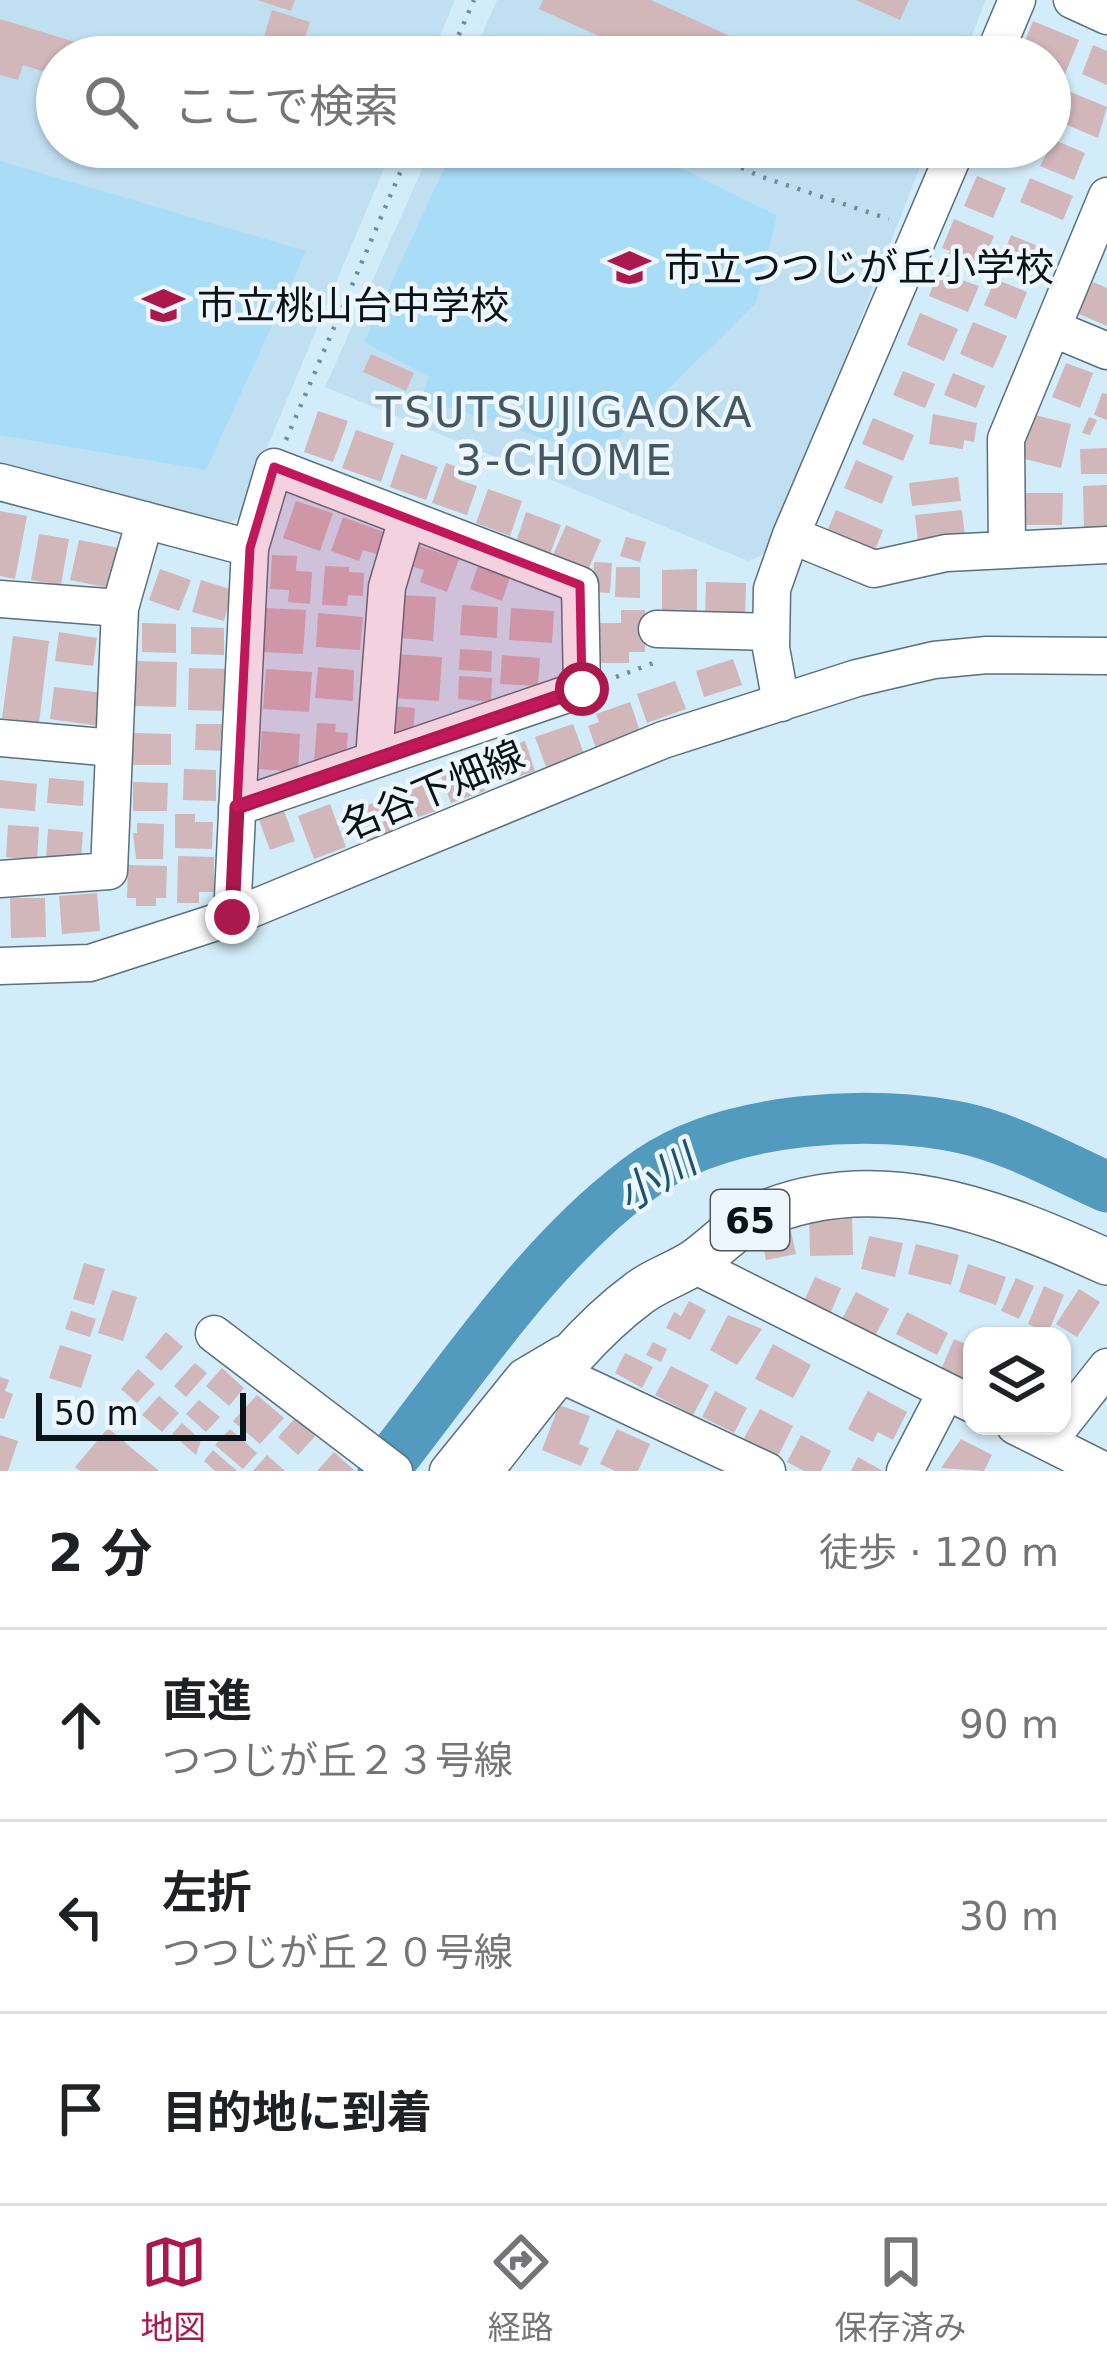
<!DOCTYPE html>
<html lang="ja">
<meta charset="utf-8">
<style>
body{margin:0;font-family:"DejaVu Sans","Noto Sans JP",sans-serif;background:#f6f6f6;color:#202124}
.controls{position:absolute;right:36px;bottom:36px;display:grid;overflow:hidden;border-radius:24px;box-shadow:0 3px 9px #0004}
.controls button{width:108px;height:108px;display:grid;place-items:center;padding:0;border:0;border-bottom:3px solid #e0e0e0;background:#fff;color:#202124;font:60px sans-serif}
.scale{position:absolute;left:36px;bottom:30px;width:210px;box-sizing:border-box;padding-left:12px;border:6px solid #0a1317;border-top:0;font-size:33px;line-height:42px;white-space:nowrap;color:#0a1317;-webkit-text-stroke:9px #ecf6fc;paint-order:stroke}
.stop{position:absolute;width:36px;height:36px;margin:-27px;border:9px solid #ab194c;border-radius:50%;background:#fff}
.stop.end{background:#ab194c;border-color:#fff;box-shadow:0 3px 12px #0008}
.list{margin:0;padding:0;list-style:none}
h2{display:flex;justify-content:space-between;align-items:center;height:156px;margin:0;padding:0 48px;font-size:51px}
h2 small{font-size:39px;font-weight:400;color:#757577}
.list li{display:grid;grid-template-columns:78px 1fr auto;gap:36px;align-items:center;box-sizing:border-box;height:192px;padding:0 48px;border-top:3px solid #e0e0e0}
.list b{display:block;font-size:45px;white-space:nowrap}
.list p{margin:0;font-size:39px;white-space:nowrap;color:#757577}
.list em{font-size:39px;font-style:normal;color:#757577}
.icon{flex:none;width:66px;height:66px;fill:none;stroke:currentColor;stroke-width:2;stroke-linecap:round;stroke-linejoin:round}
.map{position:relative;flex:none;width:1107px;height:1471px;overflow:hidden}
.search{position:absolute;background:#fff;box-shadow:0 3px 9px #0004;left:36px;right:36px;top:36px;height:132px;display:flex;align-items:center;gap:30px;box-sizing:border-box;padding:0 42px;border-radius:66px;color:#757577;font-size:45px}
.sheet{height:732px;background:#fff}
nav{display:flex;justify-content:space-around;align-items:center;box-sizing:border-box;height:168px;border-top:3px solid #e0e0e0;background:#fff;font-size:33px;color:#757577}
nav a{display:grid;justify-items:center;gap:6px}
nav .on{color:#ab194c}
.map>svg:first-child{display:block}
.built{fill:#c0e0f2}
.green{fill:#a8dcf7}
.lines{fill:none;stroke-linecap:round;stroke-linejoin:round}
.river{stroke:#529bbe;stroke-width:51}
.building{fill:#d1b6ba}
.minor-casing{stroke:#5a707b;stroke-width:39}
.major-casing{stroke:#5a707b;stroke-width:48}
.path{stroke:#778992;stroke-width:4.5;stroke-dasharray:3 9;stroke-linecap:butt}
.minor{stroke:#fff;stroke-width:36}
.major{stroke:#fff;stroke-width:45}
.route{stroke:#ab194c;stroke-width:15}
.marked{fill:#c2185b;fill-opacity:0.2;stroke:#c2185b;stroke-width:9;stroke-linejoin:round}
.labels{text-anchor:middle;stroke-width:9;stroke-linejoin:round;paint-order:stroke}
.shield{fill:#ecf6fc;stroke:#4e575c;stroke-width:3}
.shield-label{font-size:36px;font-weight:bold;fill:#0a1317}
.poi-label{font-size:39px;fill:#0a1317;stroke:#ecf6fc;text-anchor:start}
.street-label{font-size:39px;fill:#0a1317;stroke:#ecf6fc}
.neighbourhood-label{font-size:42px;letter-spacing:3px;fill:#425762;stroke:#ecf6fc}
.water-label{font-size:42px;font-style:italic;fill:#1a546e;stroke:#ecf6fc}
</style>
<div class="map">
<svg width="1107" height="1471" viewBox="0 0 1107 1471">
<rect width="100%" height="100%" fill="#d3ecf9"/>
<!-- built -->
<path class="built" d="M0 0H455L431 57H57V147H393L260 464 247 513 229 523 0 467Z
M497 0H986L963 57H472Z
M432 147H928L769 552 748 561 325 387Z"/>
<!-- green -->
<path class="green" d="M454 147H661L660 158 777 215 756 303 608 448 548 440 421 398 429 377 364 342Z
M0 161 306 251 206 470 0 435Z"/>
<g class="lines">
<!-- river -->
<path class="river" d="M383 1471C463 1370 544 1244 651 1170 729 1117 873 1108 963 1128 1013 1139 1060 1166 1107 1187"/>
</g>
<!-- building -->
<path class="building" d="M257 0H295L291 11Z
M543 0H651L776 57H645L539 9Z
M856 0H909L900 20Z
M272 10 310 22 299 57H258Z
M0 19 121 56 120 57H57V76L23 65 18 80 0 75Z
M1033 21 1079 40 1065 74 1050 68V57L1019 56Z
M1093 45 1107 51V85L1082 74Z
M1066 90 1107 107 1098 138 1053 119Z
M1050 138 1085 153 1074 180 1040 166 1050 147Z
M225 147H272L267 161Z
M988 147H1035L1028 164Z
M977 176 1006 188 993 218 964 206Z
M1030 178 1073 196 1063 220 1020 202Z
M954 219 994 236 982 265 970 260 968 264 948 255 950 251 942 248Z
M1011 235 1045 249 1032 279 999 265Z
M938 272 979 286 968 312 929 296Z
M995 279 1027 292 1016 319 984 305Z
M1093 282 1107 288V326L1079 314 1083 304 1077 301 1085 283 1091 286Z
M920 313 958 329 944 361 907 345Z
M973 322 1007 336 993 368 960 354Z
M371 354 414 373 406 391 363 372Z
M1066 363 1093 373 1080 408 1052 397Z
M903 371 935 384 925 408 893 395Z
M953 373 985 386 976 408 944 395Z
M1102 393 1107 394V420L1094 415Z
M318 411 348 421 333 462 304 452Z
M1027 413 1071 424 1061 468 1017 457Z
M933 414 977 423 974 442 964 440 963 449 929 444Z
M1089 417 1097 420 1090 435 1082 433Z
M873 418 914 435 903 461 862 444Z
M356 430 394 443 381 482 342 468Z
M1107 448V474H1081L1080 449Z
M401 454 438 467 426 500 390 487Z
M856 460 893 476 882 504 844 488Z
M446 463 463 469 459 480 477 486 467 515 432 503Z
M958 477 961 501 912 506 909 483Z
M1107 485V530L1084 531 1083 486Z
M488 489 522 501 510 536 476 523Z
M1024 493H1063L1062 525H1024Z
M296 501 333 513 320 551 283 538Z
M836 510 883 530 872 558 824 538Z
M962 510 965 538 918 542 915 515Z
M0 511 27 516 15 579 0 576Z
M526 512 561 525 550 554 516 542Z
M343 517 384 532 376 554 363 550 359 561 331 551Z
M566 525 601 540 588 570 553 555Z
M39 534 69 539 61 585 31 580Z
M626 537 646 542 640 562 620 556Z
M79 540 119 548 110 588 70 580Z
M417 545 459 559 447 592 420 582 424 570 410 566Z
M272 555 297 556 296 571 312 572 310 604 288 602 289 590 270 589Z
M594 562 612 563 610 593 592 592Z
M479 563 511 574 502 601 470 589Z
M325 566 349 567V572L364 573 363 596 348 595 347 606 322 605Z
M616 567H640V598L615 597Z
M160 569 191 580 179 611 149 600Z
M697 569V611H662V570Z
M201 580 233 590 224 621 192 612Z
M706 582 746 583 745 623 705 621Z
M403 595 436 597 433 641 401 638Z
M462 605 498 607 497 638 460 635Z
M266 608 306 610 303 654 263 652Z
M511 608 554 611 552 643 509 640Z
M621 610H645V652H629V663H595V623H621Z
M318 613 363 617 360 650 316 647Z
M142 623 176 624V653L142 652Z
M191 627 224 628V655L191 654Z
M59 632 97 638 93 666 55 661Z
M13 636 49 641 39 723 2 718Z
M460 649 492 651 491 672 459 670Z
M395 654 442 657 439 701 391 698Z
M502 655 540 658 538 686 500 684Z
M733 659 742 685 704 697 696 671Z
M135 661 177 662 176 707 134 706Z
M318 667 354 670 353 701 315 698Z
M189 668 230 669 229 711 188 710Z
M266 669 312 672 309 712 263 709Z
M459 676 492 678 491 702 458 699Z
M675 681 686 709 647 723 637 694Z
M54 687 104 693 99 726 50 719Z
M630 702 640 731 596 748 588 726 599 722 596 714Z
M393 706 415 708 413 734 391 733Z
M317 723 336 724 335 732 348 733 346 758 314 763Z
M196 724H229L228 751 195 750Z
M573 724 584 754 546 767 535 737Z
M262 731 300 734 298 772 259 769Z
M133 733 171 734V765H133Z
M525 741 535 771 500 783 489 754Z
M475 761 485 791 451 803 440 774Z
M184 769 216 770V801L183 800Z
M49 778 84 781 83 806 47 803Z
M0 780 37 784 35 811 0 808Z
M429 781 439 810 404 822 393 794Z
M133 782 168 783 167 811H133Z
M385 799 397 831 359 845 347 812Z
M330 804 346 847 314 859 298 816Z
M283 808 295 841 270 850 258 817Z
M175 814H195V822H213L212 849 175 848Z
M137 823 164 824 163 859H136L133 833H137Z
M8 825 39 827 37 860 6 857Z
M48 829 83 832 81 860 46 858Z
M178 856 214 857V892H199V903H177Z
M128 865 167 866 166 898H156V906H136V898H127Z
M97 893 100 931 62 934 59 896Z
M10 898H45L46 937 11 938Z
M852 1212 853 1255 810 1256 809 1213Z
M791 1231 796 1254 766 1260 761 1236Z
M869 1236 903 1243 895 1277 861 1269Z
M916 1244 959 1255 951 1285 908 1274Z
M84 1263 105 1269 94 1305 73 1299Z
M968 1264 1006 1277 996 1305 959 1292Z
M815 1277 841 1288 828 1319 801 1308Z
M1016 1278 1034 1286 1019 1319 1001 1311Z
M1044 1286 1064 1295 1048 1333 1028 1324Z
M1079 1289 1100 1302 1077 1337 1056 1324Z
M112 1290 137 1297 123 1341 98 1333Z
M856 1292 889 1309 872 1342 839 1325Z
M689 1301 706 1310 690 1340 666 1328 674 1312 681 1316Z
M71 1311 96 1319 90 1337 65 1329Z
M907 1312 948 1333 937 1355 896 1334Z
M728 1315 762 1329 737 1365 710 1350Z
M166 1332 183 1347 161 1371 145 1357Z
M954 1339 972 1347V1389L937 1379Z
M653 1342 667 1349 661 1362 646 1355Z
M773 1344 811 1365 793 1398 755 1379Z
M60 1345 92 1355 81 1388 49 1378Z
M625 1353 653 1367 642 1388 615 1373Z
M195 1363 207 1373 186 1397 174 1386Z
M671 1366 709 1385 693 1415 655 1395Z
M222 1368 244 1388 229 1406 206 1386Z
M138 1369 155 1384 137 1403 121 1389Z
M0 1377 9 1380 5 1391 13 1394 4 1419 0 1418Z
M715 1391 747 1408 734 1433 702 1417Z
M868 1391 907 1412 893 1440 878 1432 873 1442 848 1429Z
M257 1395 284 1418 260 1444 233 1421Z
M159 1396 179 1413 162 1432 142 1415Z
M199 1400 220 1417 206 1432 186 1414Z
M559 1405 590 1416 579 1444 589 1448 581 1466 542 1450Z
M760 1409 793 1426 777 1458 743 1440Z
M297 1416 317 1434 298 1455 278 1437Z
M182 1423 201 1440 196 1455 172 1434Z
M108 1428 159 1471H80L75 1467Z
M230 1429 257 1453 243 1469 215 1445Z
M617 1429 650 1444 638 1471H615L600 1464Z
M0 1435 18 1441 8 1471H0Z
M801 1435 831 1451 821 1471H804L787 1462Z
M961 1439 992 1455 984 1471 941 1468Z
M213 1450 237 1471H215L204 1461Z
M334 1452 355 1471H317Z
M267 1455 285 1471H253Z
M858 1457 883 1471H851Z"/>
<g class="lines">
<defs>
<path id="minor" d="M1072 0 1107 16
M993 57 1017 0
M1107 196 1006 439 1007 550 1107 545
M1052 328 1107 351
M0 482 250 548 232 917
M791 535 874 569 946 553 1007 550
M0 599 120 608
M657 629 771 632
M781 703 771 648 772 589 791 535 957 147
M0 738 114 748
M374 758 387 587 407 519
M237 807 582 689 580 585 274 467 250 548
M0 879 109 871 120 608 145 520
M0 966 90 963 232 917 663 740 857 678 934 660 987 655 1107 656
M692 1264 972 1404
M214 1334 394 1471
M558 1373 767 1471
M1062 1424 1107 1367
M1015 1426 1105 1471
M448 1471 524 1377 563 1354
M905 1471 946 1392"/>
<path id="major" d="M479 1471C529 1409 574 1341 639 1293 656 1280 677 1274 695 1262 715 1248 733 1228 754 1218 874 1163 995 1211 1107 1262"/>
</defs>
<!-- minor casing -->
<use href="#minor" class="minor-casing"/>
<!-- major casing -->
<use href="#major" class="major-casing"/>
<!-- path -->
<path class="path" d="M449 57 474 0
M698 147 759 176 889 219
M286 440 411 147
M616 677 656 662"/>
<!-- minor -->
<use href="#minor" class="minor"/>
<!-- major -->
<use href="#major" class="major"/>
</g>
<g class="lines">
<!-- route -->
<path class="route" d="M232 917 237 807 582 689"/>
</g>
<!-- marked area -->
<path class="marked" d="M274 467 580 585 582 689 237 807 250 548Z"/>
<!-- icons -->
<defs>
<symbol id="school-bare" viewBox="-9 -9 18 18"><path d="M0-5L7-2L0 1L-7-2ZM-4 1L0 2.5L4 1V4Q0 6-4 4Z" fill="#ab194c" stroke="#ecf6fc" stroke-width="2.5" paint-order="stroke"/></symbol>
</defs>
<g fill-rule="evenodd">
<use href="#school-bare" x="600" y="238" width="59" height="59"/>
<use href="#school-bare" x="134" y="276" width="59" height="59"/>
</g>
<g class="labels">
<!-- shield labels -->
<rect class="shield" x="711" y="1190" width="78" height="60" rx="9"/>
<g class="shield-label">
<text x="750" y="1233">65</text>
</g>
<!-- poi labels -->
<g class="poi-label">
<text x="664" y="281">市立つつじが丘小学校</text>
<text x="197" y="319">市立桃山台中学校</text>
</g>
<!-- street labels -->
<g class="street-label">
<text transform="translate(432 790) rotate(-23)" y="14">名谷下畑線</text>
</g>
<!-- neighbourhood labels -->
<g class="neighbourhood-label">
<text x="565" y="427">TSUTSUJIGAOKA<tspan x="565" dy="48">3-CHOME</tspan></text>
</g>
<!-- water labels -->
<g class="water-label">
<text transform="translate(656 1178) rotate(-32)" y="15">小川</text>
</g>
</g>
</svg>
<div class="controls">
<button><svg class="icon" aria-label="layers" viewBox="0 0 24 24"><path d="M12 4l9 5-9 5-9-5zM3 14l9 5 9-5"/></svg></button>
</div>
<div class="scale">50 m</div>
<div class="stop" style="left:582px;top:689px"></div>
<div class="stop end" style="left:232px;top:917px"></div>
<div class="search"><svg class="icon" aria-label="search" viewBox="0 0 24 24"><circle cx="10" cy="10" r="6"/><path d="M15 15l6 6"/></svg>ここで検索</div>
</div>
<section class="sheet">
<h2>2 分<small>徒歩 · 120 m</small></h2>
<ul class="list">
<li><svg class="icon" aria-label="ahead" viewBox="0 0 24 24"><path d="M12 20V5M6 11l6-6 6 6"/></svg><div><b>直進</b><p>つつじが丘２３号線</p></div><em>90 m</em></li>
<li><svg class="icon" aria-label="left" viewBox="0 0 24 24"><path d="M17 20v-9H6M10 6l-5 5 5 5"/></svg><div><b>左折</b><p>つつじが丘２０号線</p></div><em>30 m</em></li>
<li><svg class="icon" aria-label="arrive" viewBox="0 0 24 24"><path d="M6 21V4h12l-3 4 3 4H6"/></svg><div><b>目的地に到着</b></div></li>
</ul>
</section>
<nav>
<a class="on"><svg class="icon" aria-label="map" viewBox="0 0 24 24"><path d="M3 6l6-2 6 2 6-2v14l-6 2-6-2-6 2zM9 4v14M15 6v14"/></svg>地図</a>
<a><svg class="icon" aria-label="directions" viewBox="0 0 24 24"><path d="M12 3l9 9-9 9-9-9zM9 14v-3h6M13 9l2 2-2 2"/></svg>経路</a>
<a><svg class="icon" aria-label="saved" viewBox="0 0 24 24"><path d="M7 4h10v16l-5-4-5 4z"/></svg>保存済み</a>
</nav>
